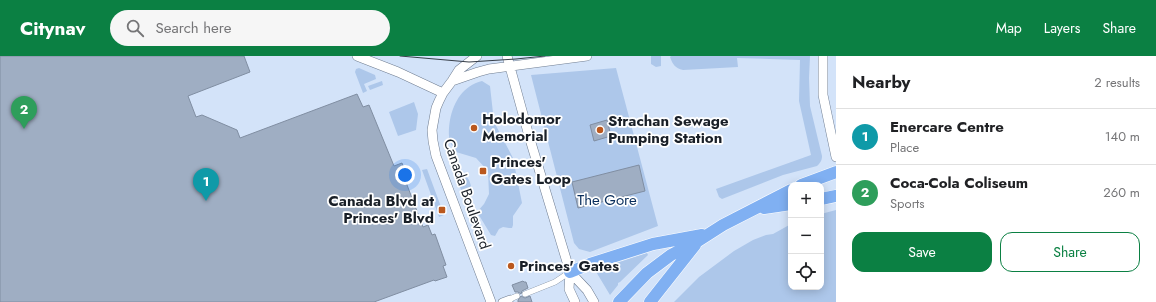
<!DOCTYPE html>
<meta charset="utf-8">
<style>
body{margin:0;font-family:Jost,sans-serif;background:#f6f6f6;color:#202124}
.controls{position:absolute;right:12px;bottom:12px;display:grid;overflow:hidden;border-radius:8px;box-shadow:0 2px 10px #0003}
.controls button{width:36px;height:36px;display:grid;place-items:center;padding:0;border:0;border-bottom:1px solid #e0e0e0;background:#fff;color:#202124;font:20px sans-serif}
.you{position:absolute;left:405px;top:119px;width:14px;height:14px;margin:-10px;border:3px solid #fff;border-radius:50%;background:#1a73e8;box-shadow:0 0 0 6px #1a73e833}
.badge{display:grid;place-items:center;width:26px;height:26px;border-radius:50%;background:#0b8043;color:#fff;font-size:13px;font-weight:700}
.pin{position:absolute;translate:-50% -33px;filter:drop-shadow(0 1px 2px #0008)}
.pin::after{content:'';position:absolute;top:21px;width:14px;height:12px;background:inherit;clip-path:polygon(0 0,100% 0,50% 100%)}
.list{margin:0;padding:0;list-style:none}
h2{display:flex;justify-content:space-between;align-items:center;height:52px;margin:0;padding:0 16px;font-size:17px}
h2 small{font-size:13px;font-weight:400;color:#757577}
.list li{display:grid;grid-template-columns:26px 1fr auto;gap:12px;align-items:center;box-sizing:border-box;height:56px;padding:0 16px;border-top:1px solid #e0e0e0}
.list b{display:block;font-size:15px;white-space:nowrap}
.list p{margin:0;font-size:13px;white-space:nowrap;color:#757577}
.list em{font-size:13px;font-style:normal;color:#757577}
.actions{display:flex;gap:8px;padding:12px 16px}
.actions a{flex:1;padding:9px 0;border:1px solid #0b8043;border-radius:12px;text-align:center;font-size:14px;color:#0b8043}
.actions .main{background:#0b8043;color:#fff}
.icon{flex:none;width:22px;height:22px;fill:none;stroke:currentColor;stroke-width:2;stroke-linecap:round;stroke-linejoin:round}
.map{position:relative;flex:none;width:836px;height:246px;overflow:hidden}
header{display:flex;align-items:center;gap:24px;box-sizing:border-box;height:56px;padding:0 20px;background:#0b8043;color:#fff}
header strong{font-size:19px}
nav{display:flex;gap:22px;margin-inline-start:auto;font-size:14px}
.search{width:280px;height:36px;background:#f6f6f6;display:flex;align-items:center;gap:10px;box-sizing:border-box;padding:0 14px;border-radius:22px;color:#757577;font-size:15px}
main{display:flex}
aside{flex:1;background:#fff}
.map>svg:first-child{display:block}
.green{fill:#adc7ea}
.building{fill:#9faec3;stroke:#808ea2}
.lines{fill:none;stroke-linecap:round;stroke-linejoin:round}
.pedestrian-casing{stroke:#6f7d91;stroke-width:6}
.minor-casing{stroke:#6f7d91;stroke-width:8}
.tertiary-casing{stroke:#6f7d91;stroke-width:10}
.trunk-casing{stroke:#fff;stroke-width:13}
.pedestrian{stroke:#fff;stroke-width:5.5}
.minor{stroke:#fff;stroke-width:7}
.tertiary{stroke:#fff;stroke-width:9}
.trunk{stroke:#80b0f2;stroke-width:12}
.tram{stroke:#373e48;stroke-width:1}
.poi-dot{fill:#ba581e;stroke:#fff;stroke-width:1.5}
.labels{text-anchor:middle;stroke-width:3.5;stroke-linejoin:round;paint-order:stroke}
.poi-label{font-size:15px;font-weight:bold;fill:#191f27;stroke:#fff;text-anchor:start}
.street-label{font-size:15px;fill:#191f27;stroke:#fff}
.park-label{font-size:15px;fill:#082d5b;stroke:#fff}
</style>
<header>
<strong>Citynav</strong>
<div class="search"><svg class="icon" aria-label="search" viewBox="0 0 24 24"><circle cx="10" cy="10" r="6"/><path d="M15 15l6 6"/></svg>Search here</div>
<nav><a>Map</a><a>Layers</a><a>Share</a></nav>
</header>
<main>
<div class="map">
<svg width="836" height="246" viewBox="0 0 836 246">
<rect width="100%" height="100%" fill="#d3e3f9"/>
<!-- green -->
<path class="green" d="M651 0H661V10L656 11 651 8Z
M671 0H810L809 22 810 50 822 100C822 105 820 107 817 110L783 119 722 143 719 141 716 133 811 99 799 45 800 4 737 2 738 11 683 14C675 12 673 9 670 1Z
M359 12 375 19 376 23 364 28 367 35 363 37 355 16 356 13Z
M616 12 658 170 590 196 579 193 574 187 531 19Z
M382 25 383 29 370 34 368 30Z
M482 25 490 30 494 66 513 102 522 147 513 160V169L512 172H509L503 171 499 173 495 180 491 179 477 156 484 148 489 138 488 115 476 102 456 96C454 93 451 89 450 85 448 79 449 70 450 64 454 45 463 30 482 25Z
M414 46 418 58 416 74 398 80 389 56Z
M427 113 444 159 439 161 422 114Z
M460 118C468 120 469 123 471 130L467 138 462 137 457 121 458 119Z
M836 154V246H674L699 221 734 195 753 184 766 179 773 178 791 168V231H821V158Z
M647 197 648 199 620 226 618 227V229L610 239 595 214Z"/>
<!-- building -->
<path class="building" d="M0 0H244L250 16 188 40 196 61 202 59 237 74 240 82 357 38 363 51 369 49 394 110 402 107 407 120 404 121 423 171 428 169 432 179 435 178 446 209 443 210 447 221 435 225 434 224 374 246H0Z
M607 64 611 80 594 85 590 69Z
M639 109 645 135 578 152 572 126Z
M523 225 524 226H526L528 232 522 235 521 238 518 236H515L512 229Z
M521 240 525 242 530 240 532 246H518V244Z"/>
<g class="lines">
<defs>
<path id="pedestrian" d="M525 238 555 226 570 216
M510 243 517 240"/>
<path id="minor" d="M502 246 510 243"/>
<path id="tertiary" d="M357 0 398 16 443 37
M477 0 459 14 452 25 443 37 439 45 436 52 432 74 433 85 436 100 491 246
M507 0 529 80 570 216 569 233 575 246
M823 0V39L836 101
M452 25 478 16 489 13 587 0
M570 216 587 234 594 246"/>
<path id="trunk" d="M801 129 836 116
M821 143 836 140
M764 152 791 148
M570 216 590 208 653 188 702 179
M619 246 647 217 671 199 698 185 723 169 791 134
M650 246 695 189"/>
</defs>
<!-- pedestrian casing -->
<use href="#pedestrian" class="pedestrian-casing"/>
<!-- minor casing -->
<use href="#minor" class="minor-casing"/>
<!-- tertiary casing -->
<use href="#tertiary" class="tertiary-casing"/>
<!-- trunk casing -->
<use href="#trunk" class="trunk-casing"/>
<!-- pedestrian -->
<use href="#pedestrian" class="pedestrian"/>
<!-- minor -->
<use href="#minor" class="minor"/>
<!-- tertiary -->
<use href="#tertiary" class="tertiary"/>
<!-- trunk -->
<use href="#trunk" class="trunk"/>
<!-- tram -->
<path class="tram" d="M400 0 469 6 516 3 545 0"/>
</g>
<!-- markers -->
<g class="poi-dot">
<circle cx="474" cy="72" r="4"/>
<circle cx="600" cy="74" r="4"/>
<rect x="479" y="111" width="8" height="8" rx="2"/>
<rect x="438" y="150" width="8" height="8" rx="2"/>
<circle cx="511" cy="210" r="4"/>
</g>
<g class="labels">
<!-- poi labels -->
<g class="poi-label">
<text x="482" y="68">Holodomor<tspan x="482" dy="17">Memorial</tspan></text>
<text x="608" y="70">Strachan Sewage<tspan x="608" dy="17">Pumping Station</tspan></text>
<text x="491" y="111">Princes'<tspan x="491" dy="17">Gates Loop</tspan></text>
<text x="434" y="150" text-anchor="end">Canada Blvd at<tspan x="434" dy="17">Princes' Blvd</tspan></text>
<text x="519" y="215">Princes' Gates</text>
</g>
<!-- street labels -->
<g class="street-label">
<text transform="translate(467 138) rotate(71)" y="5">Canada Boulevard</text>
</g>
<!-- park labels -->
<g class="park-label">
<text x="607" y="149">The Gore</text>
</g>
</g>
</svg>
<div class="controls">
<button>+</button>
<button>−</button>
<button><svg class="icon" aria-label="locate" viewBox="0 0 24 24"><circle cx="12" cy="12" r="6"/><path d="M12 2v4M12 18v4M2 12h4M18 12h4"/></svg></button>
</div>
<div class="you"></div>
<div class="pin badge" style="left:206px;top:145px;background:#0f9aa8">1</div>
<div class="pin badge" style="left:24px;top:73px;background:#2e9e5b">2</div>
</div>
<aside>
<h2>Nearby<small>2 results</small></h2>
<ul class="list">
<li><span class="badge" style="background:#0f9aa8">1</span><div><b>Enercare Centre</b><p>Place</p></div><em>140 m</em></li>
<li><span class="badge" style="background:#2e9e5b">2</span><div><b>Coca-Cola Coliseum</b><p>Sports</p></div><em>260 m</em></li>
</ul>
<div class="actions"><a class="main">Save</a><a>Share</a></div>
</aside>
</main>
